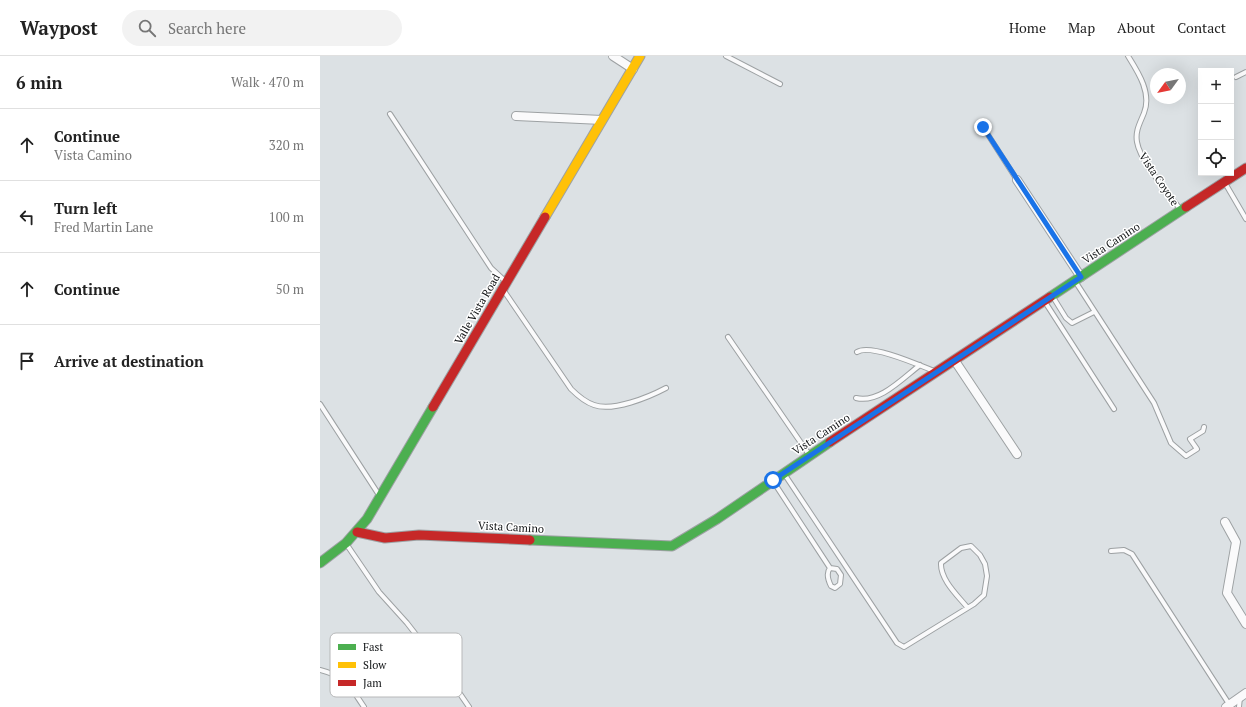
<!DOCTYPE html>
<meta charset="utf-8">
<style>
body{margin:0;font-family:"PT Serif",serif;background:#f2f2f2;color:#222}
.controls{position:absolute;right:12px;top:12px;display:grid;overflow:hidden;border-radius:0px;box-shadow:0 4px 16px #0002}
.controls button{width:36px;height:36px;display:grid;place-items:center;padding:0;border:0;border-bottom:1px solid #e0e0e0;background:#fff;color:#222;font:20px sans-serif}
.compass{position:absolute;left:830px;top:12px;width:36px;height:36px;border-radius:50%;background:#fff;box-shadow:0 4px 16px #0002;rotate:237deg}
.stop{position:absolute;width:12px;height:12px;margin:-9px;border:3px solid #1a73e8;border-radius:50%;background:#fff}
.stop.end{background:#1a73e8;border-color:#fff;box-shadow:0 1px 4px #0008}
.list{margin:0;padding:0;list-style:none}
h2{display:flex;justify-content:space-between;align-items:center;height:52px;margin:0;padding:0 16px;font-size:17px}
h2 small{font-size:13px;font-weight:400;color:#767676}
.list li{display:grid;grid-template-columns:26px 1fr auto;gap:12px;align-items:center;box-sizing:border-box;height:72px;padding:0 16px;border-top:1px solid #e0e0e0}
.list b{display:block;font-size:15px;white-space:nowrap}
.list p{margin:0;font-size:13px;white-space:nowrap;color:#767676}
.list em{font-size:13px;font-style:normal;color:#767676}
.icon{flex:none;width:22px;height:22px;fill:none;stroke:currentColor;stroke-width:2;stroke-linecap:round;stroke-linejoin:round}
.map{position:relative;flex:none;width:926px;height:651px;overflow:hidden}
header{display:flex;align-items:center;gap:24px;box-sizing:border-box;height:56px;padding:0 20px;background:#fff;border-bottom:1px solid #e0e0e0}
header strong{font-size:19px}
nav{display:flex;gap:22px;margin-inline-start:auto;font-size:14px}
.search{width:280px;height:36px;background:#f2f2f2;display:flex;align-items:center;gap:10px;box-sizing:border-box;padding:0 14px;border-radius:22px;color:#767676;font-size:15px}
main{display:flex}
aside{flex:1;background:#fff}
.map>svg:first-child{display:block}
.lines{fill:none;stroke-linecap:round;stroke-linejoin:round}
.lane-casing{stroke:#9da1a3;stroke-width:6}
.street-casing{stroke:#9da1a3;stroke-width:10}
.fast-casing{stroke:#9da1a3;stroke-width:11}
.slow-casing{stroke:#9da1a3;stroke-width:11}
.jam-casing{stroke:#9da1a3;stroke-width:11}
.lane{stroke:#fafafb;stroke-width:4}
.street{stroke:#fafafb;stroke-width:8}
.fast{stroke:#4caf50;stroke-width:9}
.slow{stroke:#ffc107;stroke-width:9}
.jam{stroke:#c62828;stroke-width:9}
.route{stroke:#1a73e8;stroke-width:5}
.labels{text-anchor:middle;stroke-width:3;stroke-linejoin:round;paint-order:stroke}
.street-label{font-size:11px;fill:#101315;stroke:#fff}
.key{fill:#fff;stroke:#b7b8b9;stroke-width:1}
.key-label{font-size:11px;fill:#101315}
</style>
<header>
<strong>Waypost</strong>
<div class="search"><svg class="icon" aria-label="search" viewBox="0 0 24 24"><circle cx="10" cy="10" r="6"/><path d="M15 15l6 6"/></svg>Search here</div>
<nav><a>Home</a><a>Map</a><a>About</a><a>Contact</a></nav>
</header>
<main>
<aside>
<h2>6 min<small>Walk · 470 m</small></h2>
<ul class="list">
<li><svg class="icon" aria-label="ahead" viewBox="0 0 24 24"><path d="M12 20V5M6 11l6-6 6 6"/></svg><div><b>Continue</b><p>Vista Camino</p></div><em>320 m</em></li>
<li><svg class="icon" aria-label="left" viewBox="0 0 24 24"><path d="M17 20v-9H6M10 6l-5 5 5 5"/></svg><div><b>Turn left</b><p>Fred Martin Lane</p></div><em>100 m</em></li>
<li><svg class="icon" aria-label="ahead" viewBox="0 0 24 24"><path d="M12 20V5M6 11l6-6 6 6"/></svg><div><b>Continue</b></div><em>50 m</em></li>
<li><svg class="icon" aria-label="arrive" viewBox="0 0 24 24"><path d="M6 21V4h12l-3 4 3 4H6"/></svg><div><b>Arrive at destination</b></div></li>
</ul>
</aside>
<div class="map">
<svg width="926" height="651" viewBox="0 0 926 651">
<rect width="100%" height="100%" fill="#dce1e4"/>
<g class="lines">
<defs>
<path id="lane" d="M406 0 460 28
M808 0C818 16 832 37 824 57 820 67 815 75 817 86 820 105 848 137 860 153
M916 21 926 16
M70 58 171 212 185 225
M663 71 697 124
M905 127 926 163
M755 225 834 347 851 387 866 400 877 393 870 383 883 375 884 371
M184 235 251 333C257 339 265 346 274 349 293 356 329 341 346 332
M733 241 746 262 752 267 774 256
M725 246 794 353
M408 281 488 397
M537 296C550 287 599 309 614 315
M536 342C559 348 583 322 600 309
M0 348 59 439
M465 419 577 587 584 591 654 548 664 539 667 520 665 508 660 499 651 490 641 492 621 507C620 523 637 539 647 551
M453 425 510 512C506 517 508 524 511 530L515 532 520 528 521 519 517 513 510 512
M27 489 59 536 87 567 125 616 149 651
M791 495 804 494 812 498 909 648
M0 614C27 621 29 629 44 651
M919 651 920 641"/>
<path id="street" d="M293 0 313 13
M196 60 282 64
M697 124 761 221
M635 305 697 398
M905 466 916 486 907 537 926 568
M906 651 926 637"/>
<path id="fast" d="M730 241 866 151
M210 484 352 490 397 463 510 386
M0 507 26 487 47 463 113 351"/>
<path id="slow" d="M225 161 320 0"/>
<path id="jam" d="M866 151 926 112
M113 351 225 161
M510 386 730 241
M37 476 65 482 99 479 210 484"/>
</defs>
<!-- lane casing -->
<use href="#lane" class="lane-casing"/>
<!-- street casing -->
<use href="#street" class="street-casing"/>
<!-- fast casing -->
<use href="#fast" class="fast-casing"/>
<!-- slow casing -->
<use href="#slow" class="slow-casing"/>
<!-- jam casing -->
<use href="#jam" class="jam-casing"/>
<!-- lane -->
<use href="#lane" class="lane"/>
<!-- street -->
<use href="#street" class="street"/>
<!-- fast -->
<use href="#fast" class="fast"/>
<!-- slow -->
<use href="#slow" class="slow"/>
<!-- jam -->
<use href="#jam" class="jam"/>
</g>
<g class="lines">
<!-- route -->
<path class="route" d="M453 424 761 221 663 71"/>
</g>
<g class="labels">
<!-- street labels -->
<g class="street-label">
<text transform="translate(839 123) rotate(56)" y="4">Vista Coyote</text>
<text transform="translate(791 187) rotate(-33)" y="4">Vista Camino</text>
<text transform="translate(157 253) rotate(-60)" y="4">Valle Vista Road</text>
<text transform="translate(501 378) rotate(-33)" y="4">Vista Camino</text>
<text transform="translate(191 471) rotate(3)" y="4">Vista Camino</text>
</g>
</g>
<!-- legend -->
<rect x="10" y="577" width="132" height="64" rx="6" class="key"/>
<rect x="18" y="588" width="18" height="6" fill="#4caf50"/>
<rect x="18" y="606" width="18" height="6" fill="#ffc107"/>
<rect x="18" y="624" width="18" height="6" fill="#c62828"/>
<g class="key-label">
<text x="43" y="595">Fast</text>
<text x="43" y="613">Slow</text>
<text x="43" y="631">Jam</text>
</g>
</svg>
<div class="controls">
<button>+</button>
<button>−</button>
<button><svg class="icon" aria-label="locate" viewBox="0 0 24 24"><circle cx="12" cy="12" r="6"/><path d="M12 2v4M12 18v4M2 12h4M18 12h4"/></svg></button>
</div>
<svg class="compass" viewBox="-18 -18 36 36"><path d="M0-13l5 13h-10z" fill="#e53935"/><path d="M0 13l5-13h-10z" fill="#767676"/></svg>
<div class="stop" style="left:453px;top:424px"></div>
<div class="stop end" style="left:663px;top:71px"></div>
</div>
</main>
